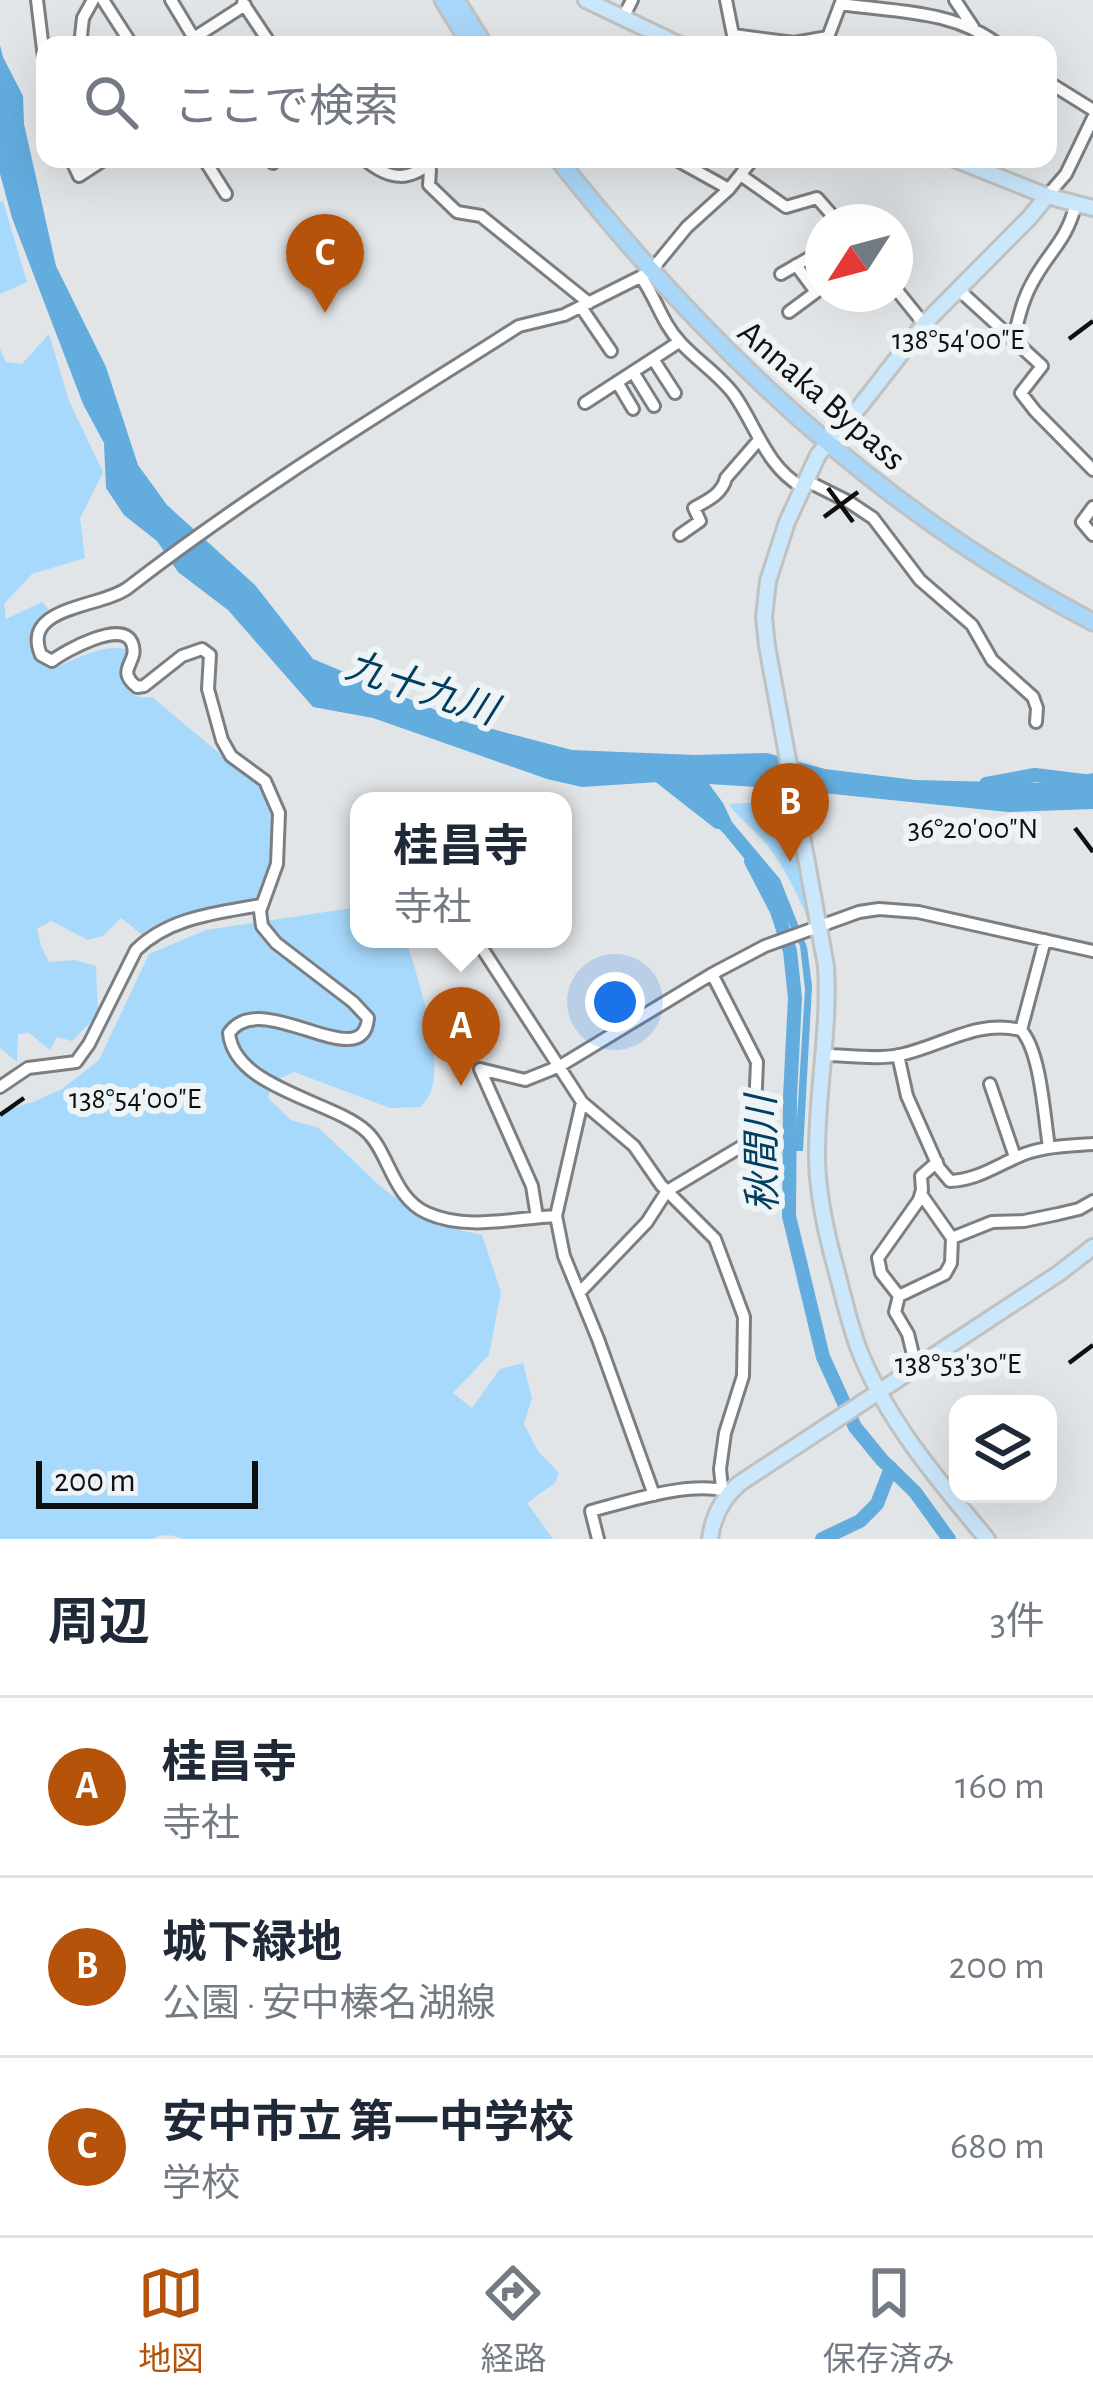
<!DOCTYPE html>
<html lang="ja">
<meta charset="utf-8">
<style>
body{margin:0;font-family:"Alegreya Sans","Noto Sans JP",sans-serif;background:#f2f2f3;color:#1f2937}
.controls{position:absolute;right:36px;bottom:36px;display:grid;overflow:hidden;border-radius:24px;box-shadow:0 12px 48px #0002}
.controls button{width:108px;height:108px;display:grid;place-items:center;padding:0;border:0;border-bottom:3px solid #e0e1e3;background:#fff;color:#1f2937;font:60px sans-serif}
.compass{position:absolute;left:805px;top:204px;width:108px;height:108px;border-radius:50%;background:#fff;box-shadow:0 12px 48px #0002;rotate:234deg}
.scale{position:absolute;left:36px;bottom:30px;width:222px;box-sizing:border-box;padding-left:12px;border:6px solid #0d0f10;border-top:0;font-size:33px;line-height:42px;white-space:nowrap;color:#0d0f10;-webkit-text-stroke:9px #eef3f6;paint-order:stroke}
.you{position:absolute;left:615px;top:1002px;width:42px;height:42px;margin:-30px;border:9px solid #fff;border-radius:50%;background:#1a73e8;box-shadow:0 0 0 18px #1a73e833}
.badge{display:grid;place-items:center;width:78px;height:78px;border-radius:50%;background:#b45309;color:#fff;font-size:39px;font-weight:700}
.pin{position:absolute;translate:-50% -99px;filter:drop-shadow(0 3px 6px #0008)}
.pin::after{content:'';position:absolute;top:63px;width:42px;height:36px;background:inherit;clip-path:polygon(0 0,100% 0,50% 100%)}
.popup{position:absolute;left:350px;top:792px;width:222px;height:156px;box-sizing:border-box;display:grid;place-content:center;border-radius:24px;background:#fff;filter:drop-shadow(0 3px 9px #0005);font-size:39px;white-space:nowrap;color:#747a83}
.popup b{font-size:45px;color:#1f2937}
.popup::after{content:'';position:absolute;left:50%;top:100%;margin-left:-24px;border:24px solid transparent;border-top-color:#fff}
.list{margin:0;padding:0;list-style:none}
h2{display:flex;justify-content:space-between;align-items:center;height:156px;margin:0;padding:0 48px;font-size:51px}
h2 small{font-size:39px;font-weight:400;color:#747a83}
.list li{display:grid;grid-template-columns:78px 1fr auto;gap:36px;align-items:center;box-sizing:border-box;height:180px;padding:0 48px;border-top:3px solid #e0e1e3}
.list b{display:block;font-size:45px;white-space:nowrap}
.list p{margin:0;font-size:39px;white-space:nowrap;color:#747a83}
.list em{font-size:39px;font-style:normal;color:#747a83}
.icon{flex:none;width:66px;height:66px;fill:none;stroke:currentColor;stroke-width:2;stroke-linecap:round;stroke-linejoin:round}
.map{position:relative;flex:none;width:1093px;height:1539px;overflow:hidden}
.search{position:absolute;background:#fff;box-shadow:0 12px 48px #0002;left:36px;right:36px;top:36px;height:132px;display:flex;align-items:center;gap:30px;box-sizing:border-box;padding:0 42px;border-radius:24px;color:#747a83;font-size:45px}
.sheet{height:696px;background:#fff}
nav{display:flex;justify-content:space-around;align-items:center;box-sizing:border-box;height:168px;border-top:3px solid #e0e1e3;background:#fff;font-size:33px;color:#747a83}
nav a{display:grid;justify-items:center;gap:6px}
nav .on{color:#b45309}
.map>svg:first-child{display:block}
.green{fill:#a7d9fd}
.water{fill:#62acde}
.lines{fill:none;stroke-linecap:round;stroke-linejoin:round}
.river{stroke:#62acde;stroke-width:14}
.minor-casing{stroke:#7c7f82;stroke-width:16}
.major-casing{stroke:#c0c1c1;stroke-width:20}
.highway-casing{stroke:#c0c1c1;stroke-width:21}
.minor{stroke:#fff;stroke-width:10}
.major{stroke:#cbe7fb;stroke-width:14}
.highway{stroke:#a9d7f9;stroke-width:15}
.ticks{fill:none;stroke:#0d0f10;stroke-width:4.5}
.labels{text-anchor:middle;stroke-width:12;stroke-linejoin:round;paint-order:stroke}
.street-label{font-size:36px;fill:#0d0f10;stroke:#eef3f6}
.water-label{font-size:39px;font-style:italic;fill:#003e5f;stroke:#eef3f6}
.ticks-label{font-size:30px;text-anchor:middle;fill:#0d0f10;stroke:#eef3f6;stroke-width:12;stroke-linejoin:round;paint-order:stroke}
</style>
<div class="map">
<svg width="1093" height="1539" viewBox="0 0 1093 1539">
<rect width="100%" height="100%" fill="#e1e5e8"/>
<!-- green -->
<path class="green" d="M3 201 27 282 0 294V202Z
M49 334 69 401 103 472 80 519 85 558 32 574 4 604 6 619 42 602 53 614 34 629C30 649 36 659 54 668 78 659 104 642 129 650 124 674 117 700 152 697L262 789 273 818 276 847 273 878 262 899 252 906 145 937 121 918 103 936 88 940 51 921 37 929 41 946 49 962 75 960 96 966 98 1015 72 1041 57 1037 50 1050 29 1033 18 1034 17 1062 0 1048V349L6 362 22 364Z
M789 801 812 925 808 927 809 922C797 892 783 864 762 839 751 827 738 818 729 804Z
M359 907V939H406C417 977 444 1054 431 1091 429 1097 424 1102 421 1107L390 1108 294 1072 273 1082 268 1098 291 1120 319 1128 382 1188 436 1225 482 1235 501 1292 489 1355 453 1393 472 1408 500 1369 523 1363 532 1398 524 1424 538 1451 559 1473 555 1483 527 1503 553 1539H183C174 1535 162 1533 153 1539H0V1112L33 1102 62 1089 99 1060 149 954 206 930Z"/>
<!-- water -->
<path class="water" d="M0 45 3 57 23 96 24 124 56 266 106 367 138 465 167 505 255 585 313 659 462 721 572 750 695 755 767 753 825 769 915 780 1040 783 1093 773V809L1008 812 774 788 709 784 723 803 732 822 780 879 807 947 812 986 803 1151H795L805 989 800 946 775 896 725 835 674 781 582 787 547 779 373 718 313 707 228 610 178 572 157 541 124 515 106 488 104 443 83 404 12 218 0 174Z"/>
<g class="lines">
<!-- river -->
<path class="river" d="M658 775 718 822
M986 784 1035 775 1093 782
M751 861 777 911 790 951 795 998 790 1097 789 1216 823 1357 855 1427 882 1460 915 1492 949 1539
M822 1539 860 1521 877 1504 891 1468"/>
<defs>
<path id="minor" d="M37 0 45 66
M103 0 132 45
M171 0 198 45
M726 0 733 35 794 43 828 37
M955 0 973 27
M243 3 271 45
M841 4C896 12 954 10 999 45
M623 18 632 0
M80 45 83 18 93 0
M183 45 245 5
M825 45 842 0
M1048 82 1093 110
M71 159 79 176 105 159
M204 159 226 194
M271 159 273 163
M364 159C390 181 410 182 435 159
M675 159 729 189
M427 167 430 170 429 185 457 212 481 216 589 303
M742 176 786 207 817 198 838 222
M1047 196 1066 174 1093 118
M781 274 823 250
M641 277C656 298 662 323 680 342 697 361 720 375 735 396 757 428 766 466 802 487
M895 288 924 324
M959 290 1042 366 1021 393 1035 411 1093 470
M581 307 611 351
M789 312 816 292 796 265
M1013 341C1018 321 1022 301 1032 283 1049 251 1066 242 1076 204
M653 359 675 393
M633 372 654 406
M617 382 633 409
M585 403 679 342
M805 480 849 502 873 518 920 580 972 625 992 660 1033 697 1037 708 1036 722
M1093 507 1082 522 1093 535
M680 535 700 521 694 508C708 500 722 494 726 478L758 441
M476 939 582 1102 634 1146 661 1185 715 1239 744 1317 743 1376 725 1433 720 1469 722 1488
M1045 940 1021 1030C1041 1052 1044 1117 1049 1147
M823 1055C847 1055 876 1060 900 1055 942 1046 977 1019 1021 1030
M898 1055 907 1096 939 1168 950 1181C975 1180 993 1168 1015 1158 1039 1146 1067 1146 1093 1144
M480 1069 525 1080 560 1066 712 974 765 946 859 912 879 909 918 912 1093 951
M480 1069 532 1186 537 1217
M990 1084 1015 1157
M0 1087 28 1068 76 1062 89 1044 136 950C170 917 217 913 261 905
M582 1102 556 1216 564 1256 598 1339 654 1495
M921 1194 952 1238
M556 1216C513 1218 467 1231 427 1213 393 1198 389 1153 367 1132 335 1101 234 1089 229 1033 261 986 363 1078 368 1018L353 1002 276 943 262 926 260 911 277 864 279 813 265 781 231 756 222 740 208 689 210 655 202 649 182 656 144 686 137 687C114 669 140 663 132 643 122 619 65 651 52 661L41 655C20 605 103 608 129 587 253 491 387 410 519 326L564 315 650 272 687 227 729 189 753 159
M580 1292 647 1222 667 1191 749 1142 754 1134 757 1062 712 974
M899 1296 881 1273 878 1258 919 1200 922 1190 921 1176 937 1162
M916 1367 908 1334 895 1312 899 1296 945 1274 951 1263 952 1238 992 1222 1024 1221 1058 1214 1079 1209 1093 1201
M598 1539 591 1511C629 1501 689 1481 726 1491"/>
<path id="major" d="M586 0 680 45
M954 159 1047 196 1093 208
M710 1539C713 1516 722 1498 740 1483L1058 1274 1093 1247
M987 1539C940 1482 891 1426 862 1357 850 1329 844 1298 836 1269 826 1233 818 1197 817 1160 816 1095 830 1031 826 966L767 646 764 617 768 581 787 522 818 455 861 405 924 324 1030 217 1047 196"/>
<path id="highway" d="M443 0 471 45
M456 0 484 45
M558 159C707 348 878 510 1093 622"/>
</defs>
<!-- minor casing -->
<use href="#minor" class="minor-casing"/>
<!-- major casing -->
<use href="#major" class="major-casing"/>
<!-- highway casing -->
<use href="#highway" class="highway-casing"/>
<!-- minor -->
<use href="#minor" class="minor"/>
<!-- major -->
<use href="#major" class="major"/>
<!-- highway -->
<use href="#highway" class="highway"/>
</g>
<!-- ticks -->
<path class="ticks" d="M1069 339 1093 321M828 488 853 522M824 517 858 492M1075 828 1093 852M0 1115 24 1098M1069 1363 1093 1345"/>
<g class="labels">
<!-- street labels -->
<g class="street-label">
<text transform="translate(823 394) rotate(41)" y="13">Annaka Bypass</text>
</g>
<!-- water labels -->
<g class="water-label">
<text transform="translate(422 687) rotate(18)" y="14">九十九川</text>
<text transform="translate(761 1154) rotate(-91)" y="14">秋間川</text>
</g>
</g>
<g class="ticks-label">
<text x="958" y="349">138°54'00"E</text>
<text x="973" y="838">36°20'00"N</text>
<text x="135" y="1108">138°54'00"E</text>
<text x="958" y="1373">138°53'30"E</text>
</g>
</svg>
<div class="controls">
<button><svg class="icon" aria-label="layers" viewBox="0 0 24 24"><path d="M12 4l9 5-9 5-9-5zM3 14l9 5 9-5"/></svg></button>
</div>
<svg class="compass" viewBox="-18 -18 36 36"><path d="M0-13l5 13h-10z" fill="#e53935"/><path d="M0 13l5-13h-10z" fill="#747a83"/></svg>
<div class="scale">200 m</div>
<div class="you"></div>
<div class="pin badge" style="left:461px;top:1086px">A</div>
<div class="popup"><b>桂昌寺</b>寺社</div>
<div class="pin badge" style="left:790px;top:862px">B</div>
<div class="pin badge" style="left:325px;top:313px">C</div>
<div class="search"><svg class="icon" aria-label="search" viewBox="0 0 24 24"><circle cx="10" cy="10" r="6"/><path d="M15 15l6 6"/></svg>ここで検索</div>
</div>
<section class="sheet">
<h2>周辺<small>3件</small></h2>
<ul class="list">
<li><span class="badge">A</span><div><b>桂昌寺</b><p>寺社</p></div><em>160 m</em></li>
<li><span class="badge">B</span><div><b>城下緑地</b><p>公園 · 安中榛名湖線</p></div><em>200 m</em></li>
<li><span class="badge">C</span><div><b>安中市立 第一中学校</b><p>学校</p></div><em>680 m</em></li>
</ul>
</section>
<nav>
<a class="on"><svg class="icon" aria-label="map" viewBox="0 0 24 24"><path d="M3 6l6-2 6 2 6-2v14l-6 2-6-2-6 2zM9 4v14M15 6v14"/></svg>地図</a>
<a><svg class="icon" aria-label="directions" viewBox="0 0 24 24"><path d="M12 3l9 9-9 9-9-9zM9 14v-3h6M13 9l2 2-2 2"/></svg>経路</a>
<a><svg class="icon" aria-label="saved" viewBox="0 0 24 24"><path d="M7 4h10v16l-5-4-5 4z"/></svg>保存済み</a>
</nav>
